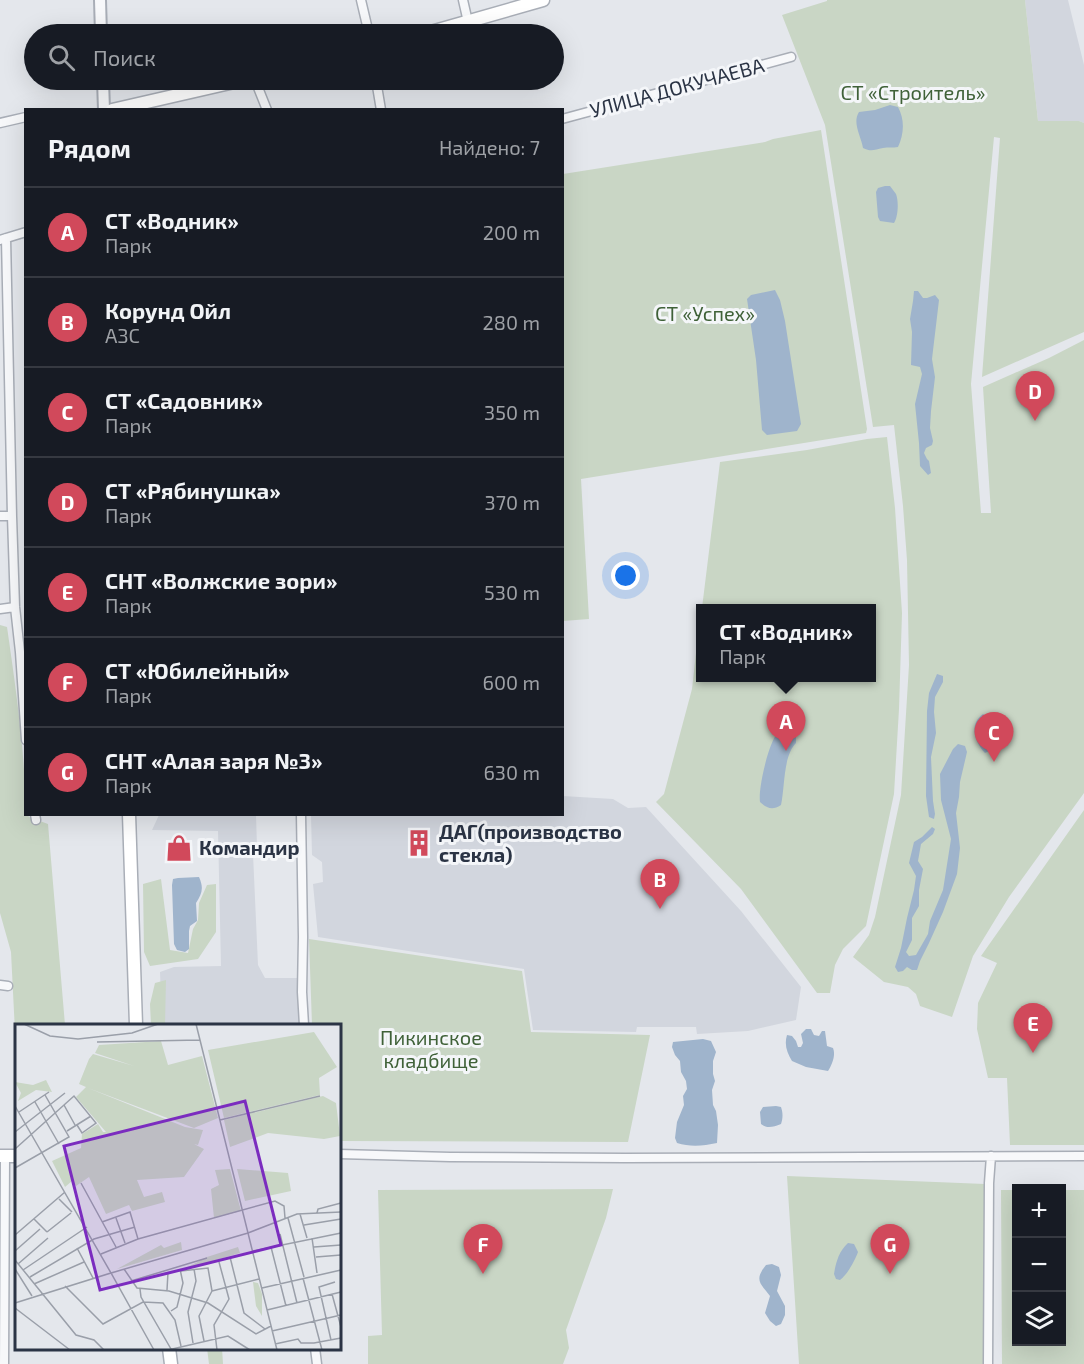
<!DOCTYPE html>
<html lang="ru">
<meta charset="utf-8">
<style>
body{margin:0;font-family:"Exo 2",sans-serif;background:#242831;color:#f1f3f6}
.controls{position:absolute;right:18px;bottom:18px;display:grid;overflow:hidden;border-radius:0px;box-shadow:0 6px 24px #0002}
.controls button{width:54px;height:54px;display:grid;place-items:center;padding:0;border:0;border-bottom:2px solid #363941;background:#171b24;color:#f1f3f6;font:30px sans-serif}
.you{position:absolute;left:626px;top:576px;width:21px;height:21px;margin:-15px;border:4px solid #fff;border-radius:50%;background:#1a73e8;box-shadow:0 0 0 9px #1a73e833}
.badge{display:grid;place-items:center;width:39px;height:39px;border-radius:50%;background:#d1495b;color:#fff;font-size:20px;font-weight:700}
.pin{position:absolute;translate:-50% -50px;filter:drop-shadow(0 2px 3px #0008)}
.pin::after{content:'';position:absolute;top:32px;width:21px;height:18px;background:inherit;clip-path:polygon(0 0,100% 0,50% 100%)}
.popup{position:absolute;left:696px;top:604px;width:180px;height:78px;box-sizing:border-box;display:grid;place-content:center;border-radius:0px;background:#171b24;filter:drop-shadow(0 2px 4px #0005);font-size:20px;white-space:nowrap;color:#9ea1a6}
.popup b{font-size:22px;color:#f1f3f6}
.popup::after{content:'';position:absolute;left:50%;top:100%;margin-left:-12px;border:12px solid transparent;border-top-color:#171b24}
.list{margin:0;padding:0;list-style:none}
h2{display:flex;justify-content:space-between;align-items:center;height:78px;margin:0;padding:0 24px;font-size:26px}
h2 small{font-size:20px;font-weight:400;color:#9ea1a6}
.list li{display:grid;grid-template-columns:39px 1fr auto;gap:18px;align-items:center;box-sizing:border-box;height:90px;padding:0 24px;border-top:2px solid #363941}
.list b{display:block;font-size:22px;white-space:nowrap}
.list p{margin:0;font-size:20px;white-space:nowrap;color:#9ea1a6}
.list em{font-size:20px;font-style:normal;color:#9ea1a6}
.icon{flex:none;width:33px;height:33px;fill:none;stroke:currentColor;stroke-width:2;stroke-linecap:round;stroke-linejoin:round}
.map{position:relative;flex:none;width:1084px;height:1364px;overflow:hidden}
.search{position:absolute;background:#171b24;box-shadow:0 6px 24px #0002;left:24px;top:24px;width:540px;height:66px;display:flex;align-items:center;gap:15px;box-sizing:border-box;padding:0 21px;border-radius:33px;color:#9ea1a6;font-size:22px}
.panel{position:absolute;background:#171b24;box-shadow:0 6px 24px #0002;left:24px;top:108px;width:540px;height:708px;border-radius:0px}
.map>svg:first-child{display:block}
.built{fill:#d2d6de}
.green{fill:#c9d6c5}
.water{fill:#9fb4cc}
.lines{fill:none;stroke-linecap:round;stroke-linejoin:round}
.minor-casing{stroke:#a9aeb7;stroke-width:11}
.tertiary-casing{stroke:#a9aeb7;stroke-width:14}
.secondary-casing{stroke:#a9aeb7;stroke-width:15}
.minor{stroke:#f7f8fa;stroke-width:8}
.tertiary{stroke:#f7f8fa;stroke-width:10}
.secondary{stroke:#fff;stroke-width:12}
.labels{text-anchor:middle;stroke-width:6;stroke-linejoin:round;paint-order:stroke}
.street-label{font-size:20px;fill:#2b3445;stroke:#f4f6f9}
.park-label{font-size:20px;fill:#3f6138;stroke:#f4f6f9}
.poi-label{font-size:20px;font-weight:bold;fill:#2b3445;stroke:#f4f6f9;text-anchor:start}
.inset-road{fill:none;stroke:#9a9fa9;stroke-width:1.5}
.view{fill:#7b2cbf;fill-opacity:0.15;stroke:#7b2cbf;stroke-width:3}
.inset-edge{fill:none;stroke:#2b3445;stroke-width:3}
</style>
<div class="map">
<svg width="1084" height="1364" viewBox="0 0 1084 1364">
<rect width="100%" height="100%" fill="#e4e7ec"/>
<!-- built -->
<path class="built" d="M1025 0H1068L1084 65V123L1079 121H1038Z
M563 796 613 799 628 808 646 807 741 911 801 987 796 1020 748 1031 697 1034 696 1027H637L636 1032 533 1030 524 969 318 937 313 884 323 882 322 862 312 855 311 815 562 814Z
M159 815H256L257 847 253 854 258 965 265 978H302L304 1025H162L160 972 174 967 221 966 218 831 152 830Z"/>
<!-- green -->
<path class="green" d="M827 0H1025L1038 121H1079L1084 123V332L982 377 1000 138 994 137 971 384 981 513H991L983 387 1049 358 1084 340V793L1009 897 973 956 952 1017 920 1006 916 994 908 987 884 982 853 957 869 935 875 917 901 795 909 665 907 560 903 506 894 425 873 427 825 125 782 15 827 1Z
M821 130 867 429 866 433 581 479 589 619 563 621V174L765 142 773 139Z
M887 437 895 508 902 613 899 709 894 794 866 926 843 949 835 965 830 993H817L741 889 656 802 664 794 692 689 700 617V678H872V608H702L720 462 807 450 867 439Z
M0 625 7 627C16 689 25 752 26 814L28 815 29 817 48 824 65 1025H16V1052L11 952 0 913Z
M1084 810V1145H1010L1007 1078H988L977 1029 978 1003 997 963 981 956Z
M161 879 170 950 188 953 193 929 198 920 199 903 207 885 216 884V932L198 959 150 966 144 952 143 884Z
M309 939 522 971 531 1032 650 1035 628 1142 339 1141V1025H312Z
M166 980 165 1025H151L150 1004 155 983Z
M787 1176 985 1184 987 1364H799Z
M613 1189 606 1218 566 1330 569 1348 563 1364H368V1336L382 1335 378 1190Z
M1001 1190H1016V1342H1062V1190H1084V1364H1002Z
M207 1348H222L223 1364H209Z"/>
<!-- water -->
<path class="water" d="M890 105 898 107C905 120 904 134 898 147 893 148 888 147 883 148 874 150 871 152 863 148 861 136 852 123 859 112L875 110Z
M885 186H890C892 189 894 191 896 194 899 202 898 217 894 223L880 221 878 217 876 192 878 188Z
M775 290 780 300 785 321 801 424 797 431 767 435 762 430 756 360 747 299 751 295Z
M914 291H918L923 298H927L935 295 939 300 932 359 935 377 931 411 930 428 933 441 932 445 926 448 924 453 927 459 929 461 931 473 928 475 920 466 919 443 915 404 922 374 920 367 911 365 912 332 910 319 913 301Z
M937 674 943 676V682L935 697 934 712 936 733 931 757 933 801 935 814 934 819 929 817 926 796 927 711 929 693Z
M983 714 1003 725 1009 732C1005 743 996 748 985 753 974 741 969 724 983 714Z
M788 726 793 727 796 735V743C783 756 785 787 781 805 772 811 767 808 760 802 758 788 769 740 779 731 781 728 785 727 788 726Z
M958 744 965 746 967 752 960 782 959 797 956 813 960 848 957 874 943 912 929 943 920 961 917 970H912L907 967 903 971 898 972 895 967 901 948 907 918 914 890 916 876 909 863 914 842 922 837 932 827 935 829 933 834 921 844 918 861 923 869 919 890V906L912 918V940L906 952 909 956 916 955 928 934 930 921 943 890 951 839 941 800 940 774 953 749Z
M199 877C204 888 202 894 196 903L197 921 190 926 189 931V949L185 952 177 950 174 944 172 885 173 879 178 878Z
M806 1029H811L814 1035 819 1036 822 1031H825L827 1046 833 1048C836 1055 832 1065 828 1071L806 1067 792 1061C787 1053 784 1045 787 1035L792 1036 796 1041 798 1047H801L803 1043 801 1034Z
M703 1039 711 1041 716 1052 713 1061V1074L715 1081 712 1090 713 1105 716 1111 718 1125 717 1143C703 1146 690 1147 677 1143L675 1138 677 1122 684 1105 683 1096 687 1089 686 1081 681 1072 680 1061 675 1055 672 1047 673 1042Z
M776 1106 781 1107C783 1113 783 1118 781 1124 773 1127 767 1129 761 1124L760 1112 763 1107Z
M848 1243 854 1244 858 1252C855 1260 848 1274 840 1280L836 1279 834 1274C836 1262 839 1251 848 1243Z
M772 1264 779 1267 781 1275 777 1291 785 1306V1315L781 1324 776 1326 770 1321 765 1313 770 1296C760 1283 754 1280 766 1265Z"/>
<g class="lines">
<defs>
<path id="minor" d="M361 0 369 34
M463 0 468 22
M255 80 267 110
M376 80 381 110
M562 119 791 57
M0 123 26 117
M6 238 12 516 15 607 20 652 26 740
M0 240 26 232
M0 516H12
M0 609 15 607
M35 814 36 820
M301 814 303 937 302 992 304 1025
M0 985 8 986
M339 1154 450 1157 625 1158 1084 1156
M315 1348 317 1364
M4 1364 5 1156
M988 1364 989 1183 991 1156"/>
<path id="tertiary" d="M100 0 101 34
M103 80 104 110"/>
<path id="secondary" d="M424 34 543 0
M112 110 243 80
M129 814 136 1025
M0 1156H16
M169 1348 171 1364"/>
</defs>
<!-- minor casing -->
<use href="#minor" class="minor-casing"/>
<!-- tertiary casing -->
<use href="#tertiary" class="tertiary-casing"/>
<!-- secondary casing -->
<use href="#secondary" class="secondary-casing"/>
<!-- minor -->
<use href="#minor" class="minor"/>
<!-- tertiary -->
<use href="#tertiary" class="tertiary"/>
<!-- secondary -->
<use href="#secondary" class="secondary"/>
</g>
<!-- icons -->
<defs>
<symbol id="building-bare" viewBox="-9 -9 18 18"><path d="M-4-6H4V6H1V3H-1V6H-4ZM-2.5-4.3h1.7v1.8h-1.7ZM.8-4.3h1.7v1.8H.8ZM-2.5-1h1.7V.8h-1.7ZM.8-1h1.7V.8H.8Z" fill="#d1495b" stroke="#f4f6f9" stroke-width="2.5" paint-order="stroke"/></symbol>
<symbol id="shop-bare" viewBox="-9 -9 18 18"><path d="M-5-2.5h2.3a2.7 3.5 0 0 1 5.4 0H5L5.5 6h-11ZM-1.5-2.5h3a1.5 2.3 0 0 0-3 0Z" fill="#d1495b" stroke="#f4f6f9" stroke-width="2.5" paint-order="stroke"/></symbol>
</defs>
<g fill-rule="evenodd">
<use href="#building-bare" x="400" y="824" width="38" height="38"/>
<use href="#shop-bare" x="160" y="829" width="38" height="38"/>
</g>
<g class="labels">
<!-- street labels -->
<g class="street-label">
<text transform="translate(677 88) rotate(-15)" y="7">УЛИЦА ДОКУЧАЕВА</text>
</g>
<!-- park labels -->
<g class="park-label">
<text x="913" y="100">СТ «Строитель»</text>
<text x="705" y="321">СТ «Успех»</text>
<text x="431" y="1045">Пикинское<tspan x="431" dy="23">кладбище</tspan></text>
</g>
<!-- poi labels -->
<g class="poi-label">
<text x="439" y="839">ДАГ(производство<tspan x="439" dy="23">стекла)</tspan></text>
<text x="199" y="855">Командир</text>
</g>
</g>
<!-- overview -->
<g transform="translate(15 1024)">
<rect width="326" height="326" fill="#e4e7ec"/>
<path d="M299 8 322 43 304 54 305 71 209 94 193 26ZM146 17 153 41 187 32 203 94 179 104 73 64 170 103 188 106 183 121 179 120 189 125 169 153 122 156 129 173 147 168 150 178 117 187 114 181 91 190 74 153 61 162 57 157 50 163 37 137 66 124 67 110 83 100 88 108H91L61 73 71 63 64 60 74 35 78 30 119 42 80 29 84 21ZM31 56 37 68 21 66 3 77 6 69 0 58 18 61ZM308 72 321 79 325 112 309 115 253 109 215 123 209 96ZM215 145 226 187 199 194 196 165 204 161 200 146ZM222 145 273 149 276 167 230 177ZM166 218 167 226 102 245 146 221 149 224ZM223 223 225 229 167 246 192 233ZM238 258 243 259 247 270V292L241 282Z" fill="#c9d6c5"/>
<path class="inset-road" d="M9 0 35 12 63 15 117 9 143 0M181 0 233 209M82 18 185 16M20 78 44 120M49 81 60 101M0 82 96 249 233 209 282 190 326 188M4 88 34 68M205 96 305 72M52 107 76 92M0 108 50 69M0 125 59 72 81 99 67 109 62 101M0 144 54 113 30 71M66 159 101 223M44 175 57 188M302 189 303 185 326 179M285 190 292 214M101 194 110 219M273 194 289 253M19 195 32 208M87 198 115 188 123 215M289 201 326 195M32 208 56 189M233 209 262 326M265 210 282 279M0 211 50 168M297 214 302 249M256 223 271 282M299 223 326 221M62 224 78 254M0 227 25 205M238 227 326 209M86 230 123 215 260 177 269 182 270 194M215 233 229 289 250 305M301 233 326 231M0 236 61 311 79 316 89 326M3 240 33 214M0 245 17 272M109 245 122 264 154 267 193 279 241 310 256 302M8 246 72 203M166 247 193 244 197 267 184 292 189 317M15 253 79 215 120 203M288 254 307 326M116 257 192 234M19 260 69 238M50 262 88 300 128 278 148 279 160 296 166 322M247 264 326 246M125 265 126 273 156 325M152 266 153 248M197 267 244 255M317 270 326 303M0 279 96 249 139 326M0 284 55 326M252 286 326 268M156 287 162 283 168 259 165 245M257 307 326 291M316 316 304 263 320 258M178 319 173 288 181 257 179 245M260 320 283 315 286 319H299L326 314M153 326 213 312 235 326M202 326 199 301 214 275 204 238"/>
<path class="view" d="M230 77 266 221 85 266 49 122Z"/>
<rect width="326" height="326" class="inset-edge"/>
</g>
</svg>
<div class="controls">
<button>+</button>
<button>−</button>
<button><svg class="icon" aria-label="layers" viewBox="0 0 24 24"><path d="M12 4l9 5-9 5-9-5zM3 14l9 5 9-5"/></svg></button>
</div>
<div class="you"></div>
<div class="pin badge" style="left:786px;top:751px">A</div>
<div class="popup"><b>СТ «Водник»</b>Парк</div>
<div class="pin badge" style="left:660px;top:909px">B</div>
<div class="pin badge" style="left:994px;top:762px">C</div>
<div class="pin badge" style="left:1035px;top:421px">D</div>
<div class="pin badge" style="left:1033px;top:1053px">E</div>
<div class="pin badge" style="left:483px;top:1274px">F</div>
<div class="pin badge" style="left:890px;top:1274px">G</div>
<div class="search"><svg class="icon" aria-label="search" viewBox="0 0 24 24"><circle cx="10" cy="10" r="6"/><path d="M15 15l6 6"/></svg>Поиск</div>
<section class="panel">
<h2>Рядом<small>Найдено: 7</small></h2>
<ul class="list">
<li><span class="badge">A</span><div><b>СТ «Водник»</b><p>Парк</p></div><em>200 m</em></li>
<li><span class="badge">B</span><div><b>Корунд Ойл</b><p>АЗС</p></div><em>280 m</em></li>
<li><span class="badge">C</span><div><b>СТ «Садовник»</b><p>Парк</p></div><em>350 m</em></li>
<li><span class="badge">D</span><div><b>СТ «Рябинушка»</b><p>Парк</p></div><em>370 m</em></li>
<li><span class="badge">E</span><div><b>СНТ «Волжские зори»</b><p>Парк</p></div><em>530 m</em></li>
<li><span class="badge">F</span><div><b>СТ «Юбилейный»</b><p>Парк</p></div><em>600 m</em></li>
<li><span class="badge">G</span><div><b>СНТ «Алая заря №3»</b><p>Парк</p></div><em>630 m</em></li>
</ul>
</section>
</div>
